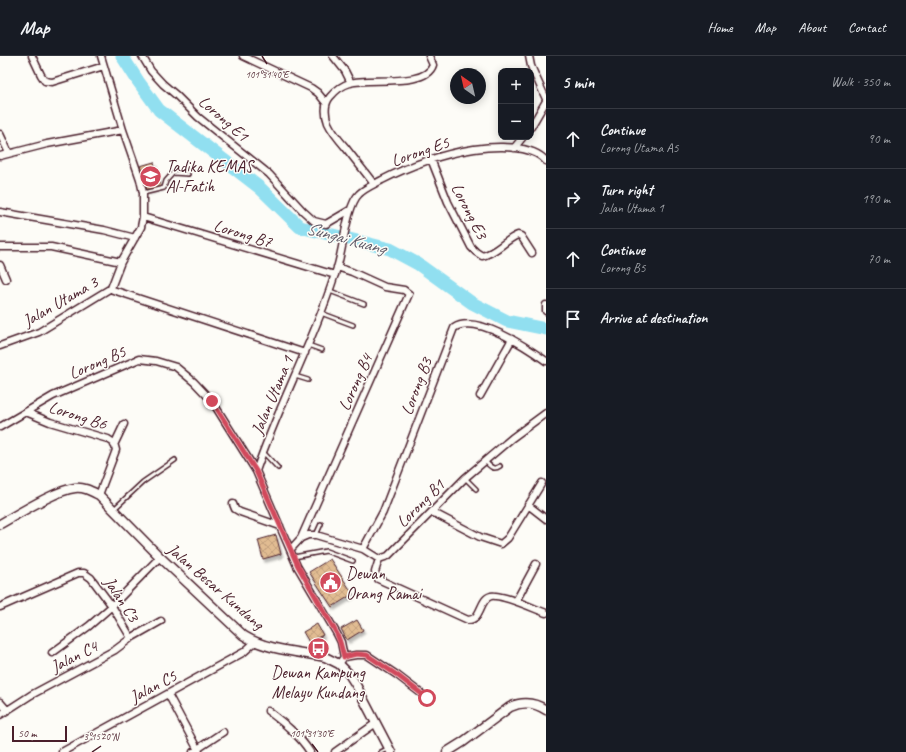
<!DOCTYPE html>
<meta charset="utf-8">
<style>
body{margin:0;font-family:Caveat,sans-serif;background:#242831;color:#f1f3f6}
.controls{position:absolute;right:12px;top:12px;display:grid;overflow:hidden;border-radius:8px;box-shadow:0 2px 10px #0003}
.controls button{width:36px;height:36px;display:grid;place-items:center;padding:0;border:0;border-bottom:1px solid #363941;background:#171b24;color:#f1f3f6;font:20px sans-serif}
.compass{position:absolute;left:450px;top:12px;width:36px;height:36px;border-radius:50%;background:#171b24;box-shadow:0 2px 10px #0003;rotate:326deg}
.scale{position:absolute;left:12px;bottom:10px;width:55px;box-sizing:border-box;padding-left:4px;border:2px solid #4a1f2b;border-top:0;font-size:11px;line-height:14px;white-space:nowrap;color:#4a1f2b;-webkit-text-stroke:3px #fdfcf7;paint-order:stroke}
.stop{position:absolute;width:12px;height:12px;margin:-9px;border:3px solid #d1495b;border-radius:50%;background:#fff}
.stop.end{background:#d1495b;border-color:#fff;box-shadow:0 1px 4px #0008}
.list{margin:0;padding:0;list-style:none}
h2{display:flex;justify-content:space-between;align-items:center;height:52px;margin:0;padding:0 16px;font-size:17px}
h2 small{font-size:13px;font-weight:400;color:#9ea1a6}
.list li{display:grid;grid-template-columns:26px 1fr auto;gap:12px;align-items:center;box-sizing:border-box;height:60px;padding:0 16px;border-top:1px solid #363941}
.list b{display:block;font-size:15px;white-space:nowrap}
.list p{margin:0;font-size:13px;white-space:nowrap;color:#9ea1a6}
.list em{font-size:13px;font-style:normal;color:#9ea1a6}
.icon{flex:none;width:22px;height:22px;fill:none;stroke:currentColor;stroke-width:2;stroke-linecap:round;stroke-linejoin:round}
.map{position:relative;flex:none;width:546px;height:696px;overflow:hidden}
header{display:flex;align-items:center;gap:24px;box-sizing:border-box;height:56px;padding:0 20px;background:#171b24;border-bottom:1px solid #363941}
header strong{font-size:19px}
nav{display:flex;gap:22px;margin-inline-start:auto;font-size:14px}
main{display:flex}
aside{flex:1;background:#171b24}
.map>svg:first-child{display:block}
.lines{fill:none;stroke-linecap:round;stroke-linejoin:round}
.river{stroke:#91dff0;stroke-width:13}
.building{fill:url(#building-cross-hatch);stroke:#4a1f2b;filter:url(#shadow)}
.lane-casing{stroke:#4a1f2b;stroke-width:6}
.street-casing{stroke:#4a1f2b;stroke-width:9}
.secondary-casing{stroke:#4a1f2b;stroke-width:11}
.lane{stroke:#fdfcf7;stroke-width:3}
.street{stroke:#fdfcf7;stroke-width:6}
.secondary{stroke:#fdfcf7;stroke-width:8}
.route{stroke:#d1495b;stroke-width:5}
.ticks{fill:none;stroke:#4a1f2b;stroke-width:1.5}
.labels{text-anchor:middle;stroke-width:3;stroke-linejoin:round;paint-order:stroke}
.street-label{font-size:17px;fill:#4a1f2b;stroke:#fdfcf7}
.poi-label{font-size:17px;fill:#4a1f2b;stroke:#fdfcf7;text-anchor:start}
.water-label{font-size:18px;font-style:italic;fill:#5f5966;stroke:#fdfcf7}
.ticks-label{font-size:10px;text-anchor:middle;fill:#4a1f2b;stroke:#fdfcf7;stroke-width:3;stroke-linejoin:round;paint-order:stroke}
</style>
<header>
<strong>Map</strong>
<nav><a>Home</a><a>Map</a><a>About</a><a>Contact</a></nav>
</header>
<main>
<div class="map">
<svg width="546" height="696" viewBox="0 0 546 696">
<defs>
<pattern id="building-cross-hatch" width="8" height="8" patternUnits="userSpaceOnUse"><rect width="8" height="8" fill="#e1bc92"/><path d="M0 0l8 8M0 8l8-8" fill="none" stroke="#c3a17e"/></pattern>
<filter id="shadow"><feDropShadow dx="2" dy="3.5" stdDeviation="1" flood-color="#0004"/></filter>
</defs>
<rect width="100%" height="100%" fill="#fdfcf7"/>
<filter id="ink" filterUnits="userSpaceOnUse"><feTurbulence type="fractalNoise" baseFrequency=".025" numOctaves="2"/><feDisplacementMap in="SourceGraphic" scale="8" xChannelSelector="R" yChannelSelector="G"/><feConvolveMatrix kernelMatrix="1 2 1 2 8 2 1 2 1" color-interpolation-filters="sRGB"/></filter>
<g filter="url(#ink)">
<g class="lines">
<!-- river -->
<path class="river" d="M122 0 138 25 159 54 260 132 300 171 390 193 418 208 472 247 507 265 546 273"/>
</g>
<!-- building -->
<path class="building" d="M154 106 161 131 147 135 140 110Z
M276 479 281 498 263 503 258 484Z
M330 503 353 538 332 551 309 516Z
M357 564 363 574 347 584 341 573Z
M317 568 323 579 309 586 303 576Z"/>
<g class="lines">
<defs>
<path id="lane" d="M143 137 164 132 166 125 173 117 188 118
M330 235 364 248
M321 257 353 269
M308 289 322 294
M295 320 308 324
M263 396 278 412
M485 405C490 410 493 415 500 410
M465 422 476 433
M114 453 143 426 175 404
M316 479 321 468
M294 501 326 495 353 505
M381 696 387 693"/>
<path id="street" d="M32 0 41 19 45 25 52 26 104 10
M142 0 151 15 163 28 176 39 198 61 269 118 303 155 314 165 326 168 350 154
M243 0 311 32 318 37 326 47
M333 0 345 15 351 27
M529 0 531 10 546 43
M531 71 546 45
M0 78 9 97
M514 92 523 81
M0 100 47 88 123 74
M431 103 448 146 471 191 476 196 482 200C496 197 505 184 518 179L521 180 532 197
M374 128C365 116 355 104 346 92 339 84 332 76 328 67 325 59 324 48 330 41 335 35 343 29 350 27 369 21 426 32 433 9L429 0
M0 156 104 174 135 182
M143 161 335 219
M0 191H51L121 206
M0 209 6 223
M111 232 113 234 305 297
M546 249V255
M0 290 39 276 111 232 121 206 141 171 143 161V137L140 123 123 74 101 0
M480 340 512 283
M26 356 50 366 108 383 114 387 116 394 99 439
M0 371 53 340 139 303 156 305 176 311 194 326 212 345 256 415
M114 389 124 368
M233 448 235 453 240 456 280 470
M528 449 546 463
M432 456 480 481 501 488 508 482 542 427
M301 482 308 479H316L363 493 379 503 388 500 465 422 512 382 546 357
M363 493 383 456 454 272C476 257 528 292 546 305
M290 494 301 482 409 238 404 234 385 231 352 216 337 211
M379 503 375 516 378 523 468 564C482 564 479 543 491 540 502 538 535 553 546 557
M516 545 536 508
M0 551 78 517H84L91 522 112 550 131 582
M52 597 89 570 112 550 160 501
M344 601 356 599H367L397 619 427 642
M339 608 344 601 341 586 337 578 297 510 256 415C280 346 315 282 337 212 343 194 347 149 359 138 365 132 375 128 382 124 411 109 442 98 474 93 494 90 532 88 546 105
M168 638 199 696
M0 646 7 654
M268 655C284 667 299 679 310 696
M0 659 31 639 115 594 131 582 161 565
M62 696 244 596 255 586
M193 696 223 676
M335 696 376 667"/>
<path id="secondary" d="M0 468C18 458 56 434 75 432 84 431 91 435 99 439L160 501 243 579C265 594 300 596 325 601L339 608 349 618 356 629 391 696
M447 696 463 686 510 651C523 645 534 646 546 654"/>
</defs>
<!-- lane casing -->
<use href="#lane" class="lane-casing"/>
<!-- street casing -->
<use href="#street" class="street-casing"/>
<!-- secondary casing -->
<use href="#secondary" class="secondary-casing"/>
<!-- lane -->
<use href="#lane" class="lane"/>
<!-- street -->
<use href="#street" class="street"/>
<!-- secondary -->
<use href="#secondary" class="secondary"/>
</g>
</g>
<g class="lines" filter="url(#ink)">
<!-- route -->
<path class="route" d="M212 345 256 415 298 510 337 578 340 586 344 601 356 598 367 599 397 619 427 642"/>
</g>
<!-- ticks -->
<path class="ticks" d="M262 0 267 8M312 688 318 696M92 696 101 690"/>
<!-- icons -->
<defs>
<symbol id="school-disc" viewBox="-11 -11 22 22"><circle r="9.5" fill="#d1495b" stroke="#fdfcf7"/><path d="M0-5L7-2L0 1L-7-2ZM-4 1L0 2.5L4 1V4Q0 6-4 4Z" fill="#fff"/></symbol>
<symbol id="civic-disc" viewBox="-11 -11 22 22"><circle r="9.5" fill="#d1495b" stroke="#fdfcf7"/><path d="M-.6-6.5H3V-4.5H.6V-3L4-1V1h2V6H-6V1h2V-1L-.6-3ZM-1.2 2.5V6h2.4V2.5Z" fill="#fff"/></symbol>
<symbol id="bus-disc" viewBox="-11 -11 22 22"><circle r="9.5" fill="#d1495b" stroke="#fdfcf7"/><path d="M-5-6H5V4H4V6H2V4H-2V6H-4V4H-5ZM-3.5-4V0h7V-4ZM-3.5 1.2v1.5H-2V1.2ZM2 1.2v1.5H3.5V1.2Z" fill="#fff"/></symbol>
</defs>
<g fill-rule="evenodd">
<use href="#school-disc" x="138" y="108" width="25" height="25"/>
<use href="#civic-disc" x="318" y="514" width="25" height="25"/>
<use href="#bus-disc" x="306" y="580" width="25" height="25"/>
</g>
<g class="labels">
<!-- street labels -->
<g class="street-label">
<text transform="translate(224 62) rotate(41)" y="6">Lorong E1</text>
<text transform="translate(420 95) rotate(-19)" y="6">Lorong E5</text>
<text transform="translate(470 155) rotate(63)" y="6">Lorong E3</text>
<text transform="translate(243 177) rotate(17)" y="6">Lorong B7</text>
<text transform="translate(60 245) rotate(-30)" y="6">Jalan Utama 3</text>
<text transform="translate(97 306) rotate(-23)" y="6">Lorong B5</text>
<text transform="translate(355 326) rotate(-66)" y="6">Lorong B4</text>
<text transform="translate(416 330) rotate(-69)" y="6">Lorong B3</text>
<text transform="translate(272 339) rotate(-67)" y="6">Jalan Utama 1</text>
<text transform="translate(78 359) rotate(18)" y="6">Lorong B6</text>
<text transform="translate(420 447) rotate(-45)" y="6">Lorong B1</text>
<text transform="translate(216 530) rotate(41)" y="6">Jalan Besar Kundang</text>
<text transform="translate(122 543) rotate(57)" y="6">Jalan C3</text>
<text transform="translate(74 600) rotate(-27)" y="6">Jalan C4</text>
<text transform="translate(153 630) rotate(-28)" y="6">Jalan C5</text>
</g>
<!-- poi labels -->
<g class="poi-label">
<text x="166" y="116">Tadika KEMAS<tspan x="166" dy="20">Al-Fatih</tspan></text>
<text x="346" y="523">Dewan<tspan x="346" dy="20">Orang Ramai</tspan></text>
<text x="318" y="622" text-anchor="middle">Dewan Kampung<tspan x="318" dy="20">Melayu Kundang</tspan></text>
</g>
<!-- water labels -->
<g class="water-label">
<text transform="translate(346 182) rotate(15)" y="6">Sungai Kuang</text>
</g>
</g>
<g class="ticks-label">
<text x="267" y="22">101°31'40"E</text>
<text x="312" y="681">101°31'30"E</text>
<text x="101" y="684">3°15'20"N</text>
</g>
</svg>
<div class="controls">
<button>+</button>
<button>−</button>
</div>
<svg class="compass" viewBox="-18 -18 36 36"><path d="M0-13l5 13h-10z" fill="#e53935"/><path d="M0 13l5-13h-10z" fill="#9ea1a6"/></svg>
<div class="scale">50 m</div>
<div class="stop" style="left:427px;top:642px"></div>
<div class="stop end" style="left:212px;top:345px"></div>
</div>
<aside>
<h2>5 min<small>Walk · 350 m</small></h2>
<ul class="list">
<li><svg class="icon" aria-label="ahead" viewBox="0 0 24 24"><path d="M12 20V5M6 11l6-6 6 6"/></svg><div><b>Continue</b><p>Lorong Utama A5</p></div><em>90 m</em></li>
<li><svg class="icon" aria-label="right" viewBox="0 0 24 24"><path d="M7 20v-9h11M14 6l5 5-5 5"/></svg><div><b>Turn right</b><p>Jalan Utama 1</p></div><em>190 m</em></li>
<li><svg class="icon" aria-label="ahead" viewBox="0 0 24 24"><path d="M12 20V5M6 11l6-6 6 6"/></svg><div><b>Continue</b><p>Lorong B5</p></div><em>70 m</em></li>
<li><svg class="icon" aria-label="arrive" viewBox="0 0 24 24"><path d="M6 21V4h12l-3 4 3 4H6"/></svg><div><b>Arrive at destination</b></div></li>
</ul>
</aside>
</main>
